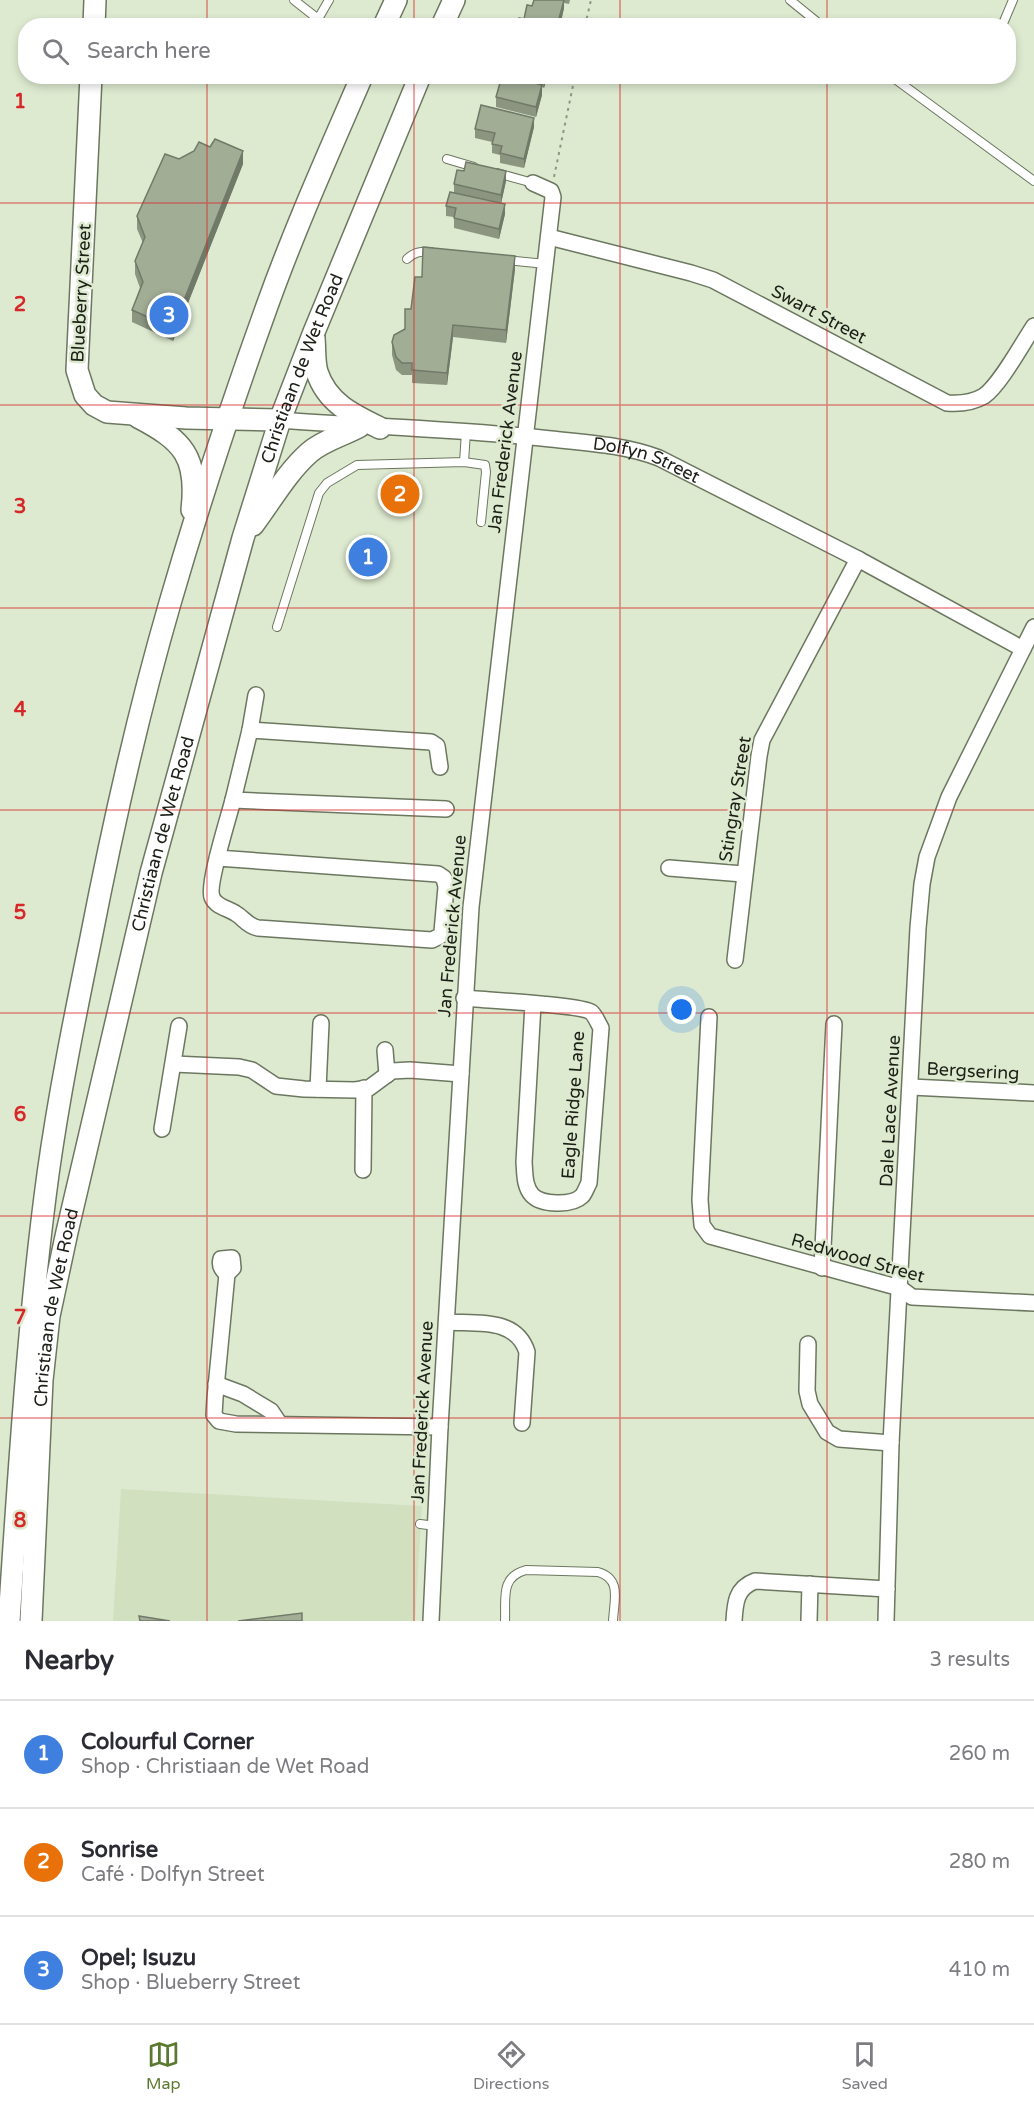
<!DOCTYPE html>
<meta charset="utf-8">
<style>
body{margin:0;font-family:"Varela Round",sans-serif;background:#f2f2f3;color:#2b2b33}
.you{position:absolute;left:682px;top:1010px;width:21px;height:21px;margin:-15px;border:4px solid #fff;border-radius:50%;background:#1a73e8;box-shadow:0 0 0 9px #1a73e833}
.badge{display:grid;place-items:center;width:39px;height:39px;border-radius:50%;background:#5b792f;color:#fff;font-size:20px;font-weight:700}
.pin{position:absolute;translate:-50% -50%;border:3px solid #fff;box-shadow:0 2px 6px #0006}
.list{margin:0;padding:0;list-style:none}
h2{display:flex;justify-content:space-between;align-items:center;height:78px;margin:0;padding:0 24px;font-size:26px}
h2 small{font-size:20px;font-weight:400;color:#7c7c81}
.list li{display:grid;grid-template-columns:39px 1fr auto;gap:18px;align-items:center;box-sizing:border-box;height:108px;padding:0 24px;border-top:2px solid #e1e1e2}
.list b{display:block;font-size:22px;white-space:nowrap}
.list p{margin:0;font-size:20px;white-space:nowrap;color:#7c7c81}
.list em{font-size:20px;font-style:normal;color:#7c7c81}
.icon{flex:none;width:33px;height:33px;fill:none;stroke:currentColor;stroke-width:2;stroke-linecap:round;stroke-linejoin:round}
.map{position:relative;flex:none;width:1034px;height:1621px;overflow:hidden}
.search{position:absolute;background:#fff;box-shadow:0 3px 9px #0003;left:18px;right:18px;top:18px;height:66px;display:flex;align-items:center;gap:15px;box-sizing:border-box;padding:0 21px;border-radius:24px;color:#7c7c81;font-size:22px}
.sheet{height:402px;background:#fff}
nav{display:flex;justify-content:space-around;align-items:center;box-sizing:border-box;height:84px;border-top:2px solid #e1e1e2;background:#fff;font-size:16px;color:#7c7c81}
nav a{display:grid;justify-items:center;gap:3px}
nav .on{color:#5b792f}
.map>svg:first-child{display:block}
.built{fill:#d1e1c0}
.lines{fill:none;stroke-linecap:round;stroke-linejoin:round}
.lane-casing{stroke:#6c7760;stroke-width:10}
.street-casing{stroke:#6c7760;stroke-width:18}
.secondary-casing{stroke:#6c7760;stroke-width:24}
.path{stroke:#8d9683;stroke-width:2;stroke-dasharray:3 4.5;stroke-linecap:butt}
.lane{stroke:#fff;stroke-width:8}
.street{stroke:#fff;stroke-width:15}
.secondary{stroke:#fff;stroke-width:21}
.wall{fill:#8b9580}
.shaded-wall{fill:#717968}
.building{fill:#a2ad95;stroke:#717968;stroke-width:1.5}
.grid{fill:none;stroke:#d62828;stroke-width:1.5;stroke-opacity:0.55}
.labels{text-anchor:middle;stroke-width:5;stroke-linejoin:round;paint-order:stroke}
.street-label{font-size:18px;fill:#1b1f16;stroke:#deead0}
.grid-label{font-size:20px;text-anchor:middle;font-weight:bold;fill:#d62828;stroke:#deead0;stroke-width:5;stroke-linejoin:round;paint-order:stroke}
</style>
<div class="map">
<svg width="1034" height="1621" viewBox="0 0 1034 1621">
<rect width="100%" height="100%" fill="#deead0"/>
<!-- built -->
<path class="built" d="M121 1489 422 1506 415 1621H113Z"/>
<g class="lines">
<defs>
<path id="lane" d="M294 0 327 26
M790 0 822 26
M318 19 329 0
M1002 26 1013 0
M891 76 1034 181
M447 159 474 167
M497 173 533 183
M407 259C414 252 421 251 431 252
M506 260 546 264
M464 462 485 465 486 472 481 522
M277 627 319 493 327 483 357 465 464 462 466 432
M420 1524 436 1526
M505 1621C506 1598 500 1577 526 1570L598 1572C622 1579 614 1600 613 1621"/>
<g id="street">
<path d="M549 237 691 273 713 280 947 403C960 404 972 403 984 396 1000 385 1022 344 1034 326"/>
<path id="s1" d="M280 420C371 427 461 429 551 439 588 443 625 445 659 458L858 559 1023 649"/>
<path d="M250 730 256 695"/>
<path d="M440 767 437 746 431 742 250 730 233 800 446 809"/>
<path d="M217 858 438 874 444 878 446 887 442 932 440 936 432 940 258 928C247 926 244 918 235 913 227 908 215 906 212 897 207 885 229 816 233 800"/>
<path d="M669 868 743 874"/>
<path d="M735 960 759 756 762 740 858 559"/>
<path d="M464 998C483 1000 582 1005 591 1012 595 1015 598 1023 601 1028L589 1183C587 1186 585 1193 582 1196 572 1206 541 1205 532 1195 524 1186 525 1173 524 1162L533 1004"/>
<path d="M709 1017 700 1200 702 1225 710 1236 900 1288 912 1297 1034 1303"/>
<path d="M385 1050 387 1075"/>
<path d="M174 1064 239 1067 252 1070 276 1086 304 1089 355 1090 369 1088 392 1071 410 1070 461 1074"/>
<path d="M911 1087 1034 1093"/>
<path d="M318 1089 321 1023"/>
<path d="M162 1129 179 1026"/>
<path d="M363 1170 364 1088"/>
<path d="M822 1268 834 1024"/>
<path d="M227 1274 233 1268 232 1258 221 1259C219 1266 222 1270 227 1274L215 1398 214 1415 219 1421 236 1424 440 1427"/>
<path d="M447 1322C476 1324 516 1317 527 1352L522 1423"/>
<path d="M808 1344 807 1391 810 1404 827 1432 839 1439 891 1443"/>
<path d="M216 1384 243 1394 271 1411 279 1423"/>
<path d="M431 1621 440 1427 471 907 553 197 551 191 533 183"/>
<path d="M734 1621C735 1603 736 1588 755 1581L887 1589"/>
<path d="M809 1621 810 1584"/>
<path d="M886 1621 891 1443 918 928 922 884 927 857 949 797 1034 627"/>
</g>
<g id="secondary">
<path d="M94 26 95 0"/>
<path d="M384 26 396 0"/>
<path d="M442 26 454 0"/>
<path d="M91 76 77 370 85 395 94 405 107 412 186 418 280 420"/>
<path d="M314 338C315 349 314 362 317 372 327 403 353 415 380 428"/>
<path d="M138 417C184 441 198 457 192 510"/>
<path d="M253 525C271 501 287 472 310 452 324 440 344 435 360 426"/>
<path d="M9 1621C19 1472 28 1322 48 1174 59 1095 75 1016 91 938 113 825 138 713 170 603 199 503 232 403 267 306 295 228 329 152 362 76"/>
<path id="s2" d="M31 1621 42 1380 49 1316 67 1232 151 873 243 538 280 420 314 332 420 76"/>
</g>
</defs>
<!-- lane casing -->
<use href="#lane" class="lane-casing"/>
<!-- street casing -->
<use href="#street" class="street-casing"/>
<!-- secondary casing -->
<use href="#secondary" class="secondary-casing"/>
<!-- path -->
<path class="path" d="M585 26 591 0
M554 177 575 76"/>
<!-- lane -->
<use href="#lane" class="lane"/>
<!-- street -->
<use href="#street" class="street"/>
<!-- secondary -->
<use href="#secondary" class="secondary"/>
</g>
<!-- wall -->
<path class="wall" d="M534 0H570L569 4 564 3V8L560 26H517L524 19 532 6Z
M502 76H547L544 88 542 87V95L536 117 496 107V97Z
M534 127 524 168 500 163V155L492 153V142L475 138V129Z
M179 159 243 164 173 341 132 322V310L140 288 135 274V261L143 243 137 229V216Z
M506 181 501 203 505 214 499 239 454 228V217L446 216V206L454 192V184Z
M515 269 506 343 453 337 447 385 412 383V375H402L396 370 392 355V342L405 329 422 277Z"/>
<!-- shaded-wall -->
<path class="shaded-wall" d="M564 0V8L560 26H557Z
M545 76H547L544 88V78Z
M542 85V95L536 117V107Z
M534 118V127L524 168V159Z
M243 151V164L173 341V328Z
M506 171V181L501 204V195Z
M505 204V214L499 239V229Z
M515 256V269L506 343V330Z
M453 325V337L447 385V373Z"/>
<!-- building -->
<path class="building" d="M534 0H564L557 26H517L519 18 524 19 527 5 532 6Z
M502 76H508L542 85 536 107 496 97Z
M481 105 534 118 524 159 500 153 502 146 492 144 495 133 475 129Z
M215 139 243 151 173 328 132 310 143 282 135 261 145 237 137 216 165 154 179 159 194 151 199 142 210 147Z
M466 162 506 171 501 195 454 184 457 170 464 171Z
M450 192 505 204 499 229 454 218 456 208 446 206Z
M423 247 515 256 506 330 453 325 447 373 412 370V363H402L396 357 392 342 394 335 405 329V309H411L415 277H422Z
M302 1613V1621H238Z
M139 1616 170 1621H140Z"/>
<!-- grid -->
<path class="grid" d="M207 0V26M414 0V26M620 0V26M827 0V26M207 76V1621M414 76V1621M620 76V1621M827 76V1621M0 203H1034M0 405H1034M0 608H1034M0 810H1034M0 1013H1034M0 1216H1034M0 1418H1034"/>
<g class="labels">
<!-- street labels -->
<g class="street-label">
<text transform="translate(81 293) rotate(-87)" y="6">Blueberry Street</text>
<text transform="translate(819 314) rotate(28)" y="6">Swart Street</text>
<text dy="6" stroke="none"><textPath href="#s2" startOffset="1287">Christiaan de Wet Road</textPath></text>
<text transform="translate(505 442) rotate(-83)" y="6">Jan Frederick Avenue</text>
<text dy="6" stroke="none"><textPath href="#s1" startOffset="370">Dolfyn Street</textPath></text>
<text transform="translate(735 799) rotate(-81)" y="6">Stingray Street</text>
<text dy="6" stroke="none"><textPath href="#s2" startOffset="801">Christiaan de Wet Road</textPath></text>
<text transform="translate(452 926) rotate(-85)" y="6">Jan Frederick Avenue</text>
<text transform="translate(973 1071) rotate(3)" y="6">Bergsering</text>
<text transform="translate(573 1105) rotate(-86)" y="6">Eagle Ridge Lane</text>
<text transform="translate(890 1111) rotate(-87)" y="6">Dale Lace Avenue</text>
<text transform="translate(858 1258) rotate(16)" y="6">Redwood Street</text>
<text dy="6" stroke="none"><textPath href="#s2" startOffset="315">Christiaan de Wet Road</textPath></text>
<text transform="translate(422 1412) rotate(-87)" y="6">Jan Frederick Avenue</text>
</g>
</g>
<g class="grid-label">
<text x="20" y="108">1</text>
<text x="20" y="311">2</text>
<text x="20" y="513">3</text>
<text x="20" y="716">4</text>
<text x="20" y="919">5</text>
<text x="20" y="1121">6</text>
<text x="20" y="1324">7</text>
<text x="20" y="1527">8</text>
</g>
</svg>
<div class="you"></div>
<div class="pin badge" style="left:368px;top:557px;background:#3f7fe0">1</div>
<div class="pin badge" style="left:400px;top:494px;background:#e8710a">2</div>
<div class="pin badge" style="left:169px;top:315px;background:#3f7fe0">3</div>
<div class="search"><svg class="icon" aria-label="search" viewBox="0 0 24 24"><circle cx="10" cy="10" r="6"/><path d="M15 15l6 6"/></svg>Search here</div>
</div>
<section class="sheet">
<h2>Nearby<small>3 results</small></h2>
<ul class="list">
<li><span class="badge" style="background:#3f7fe0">1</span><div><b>Colourful Corner</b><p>Shop · Christiaan de Wet Road</p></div><em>260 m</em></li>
<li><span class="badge" style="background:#e8710a">2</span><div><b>Sonrise</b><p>Café · Dolfyn Street</p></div><em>280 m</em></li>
<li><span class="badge" style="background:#3f7fe0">3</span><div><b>Opel; Isuzu</b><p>Shop · Blueberry Street</p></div><em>410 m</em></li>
</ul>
</section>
<nav>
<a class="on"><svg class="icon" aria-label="map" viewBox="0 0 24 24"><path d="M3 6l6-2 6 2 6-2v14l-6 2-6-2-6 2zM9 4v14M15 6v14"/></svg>Map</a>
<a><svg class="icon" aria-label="directions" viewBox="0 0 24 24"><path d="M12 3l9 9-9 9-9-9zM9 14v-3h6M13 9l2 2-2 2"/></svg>Directions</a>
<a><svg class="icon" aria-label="saved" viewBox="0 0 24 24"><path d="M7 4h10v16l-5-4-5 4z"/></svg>Saved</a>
</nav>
